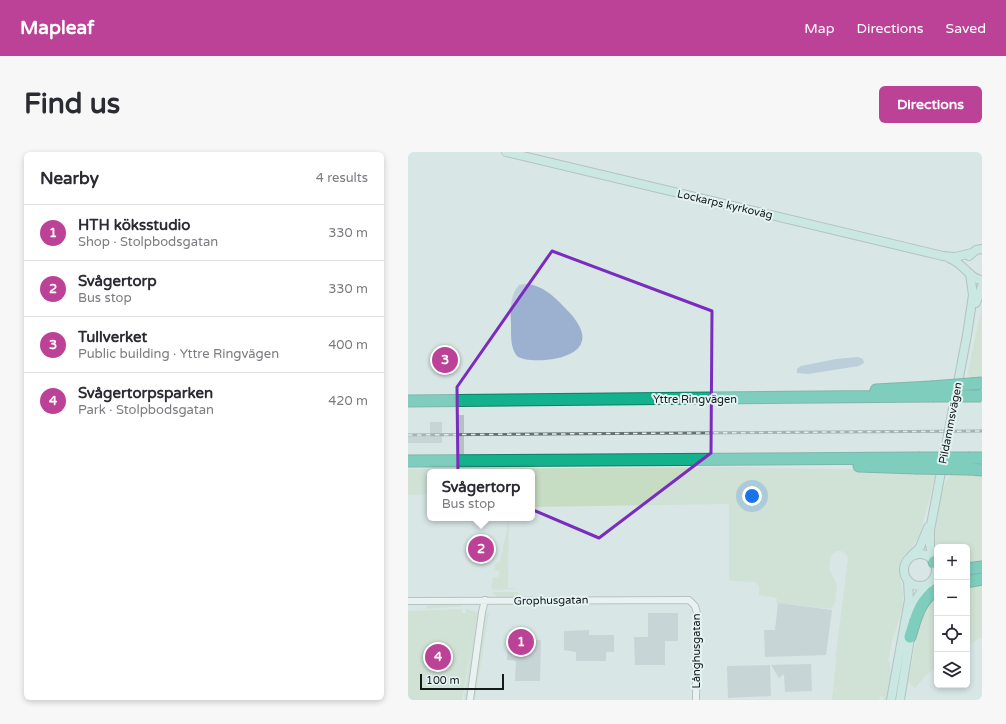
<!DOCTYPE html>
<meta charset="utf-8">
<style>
body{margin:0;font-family:"Varela Round",sans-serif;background:#f7f7f7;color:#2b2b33}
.controls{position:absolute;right:12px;bottom:12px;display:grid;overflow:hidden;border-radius:6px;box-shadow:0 2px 6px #0003}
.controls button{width:36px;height:36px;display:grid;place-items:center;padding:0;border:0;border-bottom:1px solid #e1e1e2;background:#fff;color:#2b2b33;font:20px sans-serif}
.scale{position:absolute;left:12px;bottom:10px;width:84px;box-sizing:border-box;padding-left:4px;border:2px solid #141919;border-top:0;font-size:11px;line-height:14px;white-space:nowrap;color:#141919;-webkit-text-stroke:3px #e5f3f4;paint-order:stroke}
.you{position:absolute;left:344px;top:344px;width:14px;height:14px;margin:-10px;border:3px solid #fff;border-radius:50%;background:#1a73e8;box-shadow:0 0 0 6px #1a73e833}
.badge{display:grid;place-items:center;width:26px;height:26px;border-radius:50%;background:#bb4296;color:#fff;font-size:13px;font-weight:700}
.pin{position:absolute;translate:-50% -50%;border:2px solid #fff;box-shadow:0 1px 4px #0006}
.popup{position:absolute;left:19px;top:317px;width:108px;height:52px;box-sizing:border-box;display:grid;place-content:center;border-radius:6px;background:#fff;filter:drop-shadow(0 1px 3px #0005);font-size:13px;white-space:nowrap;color:#7c7c81}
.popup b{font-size:15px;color:#2b2b33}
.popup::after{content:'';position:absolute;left:50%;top:100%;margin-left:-8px;border:8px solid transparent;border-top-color:#fff}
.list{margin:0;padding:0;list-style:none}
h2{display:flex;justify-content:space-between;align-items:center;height:52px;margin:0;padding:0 16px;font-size:17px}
h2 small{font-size:13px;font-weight:400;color:#7c7c81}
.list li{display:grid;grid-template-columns:26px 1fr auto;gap:12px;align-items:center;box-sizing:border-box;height:56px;padding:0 16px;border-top:1px solid #e1e1e2}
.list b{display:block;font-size:15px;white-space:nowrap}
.list p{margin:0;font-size:13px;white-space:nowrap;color:#7c7c81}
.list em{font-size:13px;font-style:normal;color:#7c7c81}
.icon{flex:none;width:22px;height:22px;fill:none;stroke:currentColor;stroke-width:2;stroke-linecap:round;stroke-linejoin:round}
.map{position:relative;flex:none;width:574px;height:548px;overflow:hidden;border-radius:6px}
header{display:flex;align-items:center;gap:24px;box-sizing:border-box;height:56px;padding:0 20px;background:#bb4296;color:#fff}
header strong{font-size:19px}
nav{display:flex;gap:22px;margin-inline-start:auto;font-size:14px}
.intro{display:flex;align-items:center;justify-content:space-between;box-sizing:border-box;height:96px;padding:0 24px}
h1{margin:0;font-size:28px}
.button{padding:10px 18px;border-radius:6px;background:#bb4296;color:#fff;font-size:14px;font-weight:700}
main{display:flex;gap:24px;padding:0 24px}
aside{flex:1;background:#fff;border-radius:6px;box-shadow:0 2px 6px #0003}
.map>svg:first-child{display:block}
.green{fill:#c6ddc3}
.water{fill:#9bb1cf}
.building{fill:#b4c0c6}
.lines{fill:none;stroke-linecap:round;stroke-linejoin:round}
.street-casing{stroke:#899697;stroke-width:8}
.secondary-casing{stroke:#899697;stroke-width:10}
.highway-casing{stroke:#137c64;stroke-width:13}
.street{stroke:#fff;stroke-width:6}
.secondary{stroke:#b8e8dc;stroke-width:8}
.highway{stroke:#13b28c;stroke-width:11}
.rail-casing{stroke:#687171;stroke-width:3}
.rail{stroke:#e5f3f4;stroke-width:1.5;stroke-dasharray:4.5;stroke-linecap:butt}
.highway-bridge-casing{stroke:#137c64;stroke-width:13;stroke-linecap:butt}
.highway-bridge{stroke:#13b28c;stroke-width:11}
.marked{fill:none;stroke:#7b2cbf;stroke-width:3;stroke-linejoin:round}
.labels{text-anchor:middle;stroke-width:4;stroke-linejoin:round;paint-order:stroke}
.street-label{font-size:11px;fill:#141919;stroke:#e5f3f4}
</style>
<header>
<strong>Mapleaf</strong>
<nav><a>Map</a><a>Directions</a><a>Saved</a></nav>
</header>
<div class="intro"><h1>Find us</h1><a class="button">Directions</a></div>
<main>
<aside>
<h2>Nearby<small>4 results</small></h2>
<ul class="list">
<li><span class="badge">1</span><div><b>HTH köksstudio</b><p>Shop · Stolpbodsgatan</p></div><em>330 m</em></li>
<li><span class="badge">2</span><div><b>Svågertorp</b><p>Bus stop</p></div><em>330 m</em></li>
<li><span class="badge">3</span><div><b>Tullverket</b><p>Public building · Yttre Ringvägen</p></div><em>400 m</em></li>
<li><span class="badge">4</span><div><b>Svågertorpsparken</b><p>Park · Stolpbodsgatan</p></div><em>420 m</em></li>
</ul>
</aside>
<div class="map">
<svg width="574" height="548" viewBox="0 0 574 548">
<rect width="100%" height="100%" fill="#d8e6e6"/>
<!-- green -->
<path class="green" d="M574 153V236L564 237 560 220Z
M326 315 529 319 511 385 492 411 491 423 495 441 494 459 484 489 480 509 482 510 483 529 479 548H475L476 545 472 544 471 548H424L428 509H427L440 407C439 400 435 399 429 399L423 403 421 417 429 432 427 450 423 457 368 451 369 446 351 443V435L348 430 324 429 321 427V352L124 355V320H22V342L0 343V317Z
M549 316H574V485L559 494V395H529V399C523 385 531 348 536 334 538 328 545 321 549 316Z
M99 366H101L100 436 110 437 85 438 83 436 85 425H90L92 419 86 417 87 412 92 409 99 377Z
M84 440H110V442L107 445H91L86 443Z
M529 442V515L518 523 507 536 500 530 514 457Z
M27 452H53L54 454 18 457V454Z
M54 457V461H58V457L72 461 59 548H56L65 483 54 548H0V459Z
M78 461H81L67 548 65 545Z"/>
<!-- water -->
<path class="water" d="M116 132C134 132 147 145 159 158 210 210 119 214 109 204 102 196 103 181 103 171 102 158 102 143 111 133Z
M450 205 455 207 456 211 451 214 400 222 389 221V217L393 214 428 207Z"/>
<!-- building -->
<path class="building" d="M33 197H41V218H33Z
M49 263H56V302H50Z
M22 270H34V291H0V285H22Z
M370 451 424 458 418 503 357 505 356 478H367Z
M240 461H270V489H257V513H227L226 485H240Z
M181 478V483H206V500H198V509H168V500L156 498V479Z
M100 488H133L132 529H107L108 509 99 508Z
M403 512 404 539 377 540 376 522 371 526 363 513Z
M362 513 363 544 320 546 319 514Z"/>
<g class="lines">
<defs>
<path id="street" d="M0 449 281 448 287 454 289 461 288 548
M62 548 74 460 77 448"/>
<path id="secondary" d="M98 0 535 104 547 105 564 101
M561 104 568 98 574 97
M541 106C557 112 561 127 574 128
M568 151 574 134
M496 418a16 16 0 1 1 32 0a16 16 0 1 1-32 0Z
M503 404 512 395 520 375
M525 408 522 393V378L559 183 565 143 562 122
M505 464 509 446 517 434
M483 548 501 448 500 429
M492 548 503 480"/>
<path id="highway" d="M468 238 523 235
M0 249 524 244
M562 306H574
M0 309 510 306
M451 314 508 316
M562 317 574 318
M526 410 529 412
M559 417 574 415
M559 430 574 427
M502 485C508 466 511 449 529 437"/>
</defs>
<!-- street casing -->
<use href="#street" class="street-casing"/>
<!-- secondary casing -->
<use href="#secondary" class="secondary-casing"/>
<!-- highway casing -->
<use href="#highway" class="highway-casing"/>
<!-- street -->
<use href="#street" class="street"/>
<!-- secondary -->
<use href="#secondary" class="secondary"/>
<!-- highway -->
<use href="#highway" class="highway"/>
<defs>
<path id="rail" d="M0 283 574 279"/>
</defs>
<!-- rail casing -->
<use href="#rail" class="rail-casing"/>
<!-- rail -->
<use href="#rail" class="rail"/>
<defs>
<path id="highway-bridge" d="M523 235 574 231
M524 244H573
M510 306H562
M508 316 562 317"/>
</defs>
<!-- highway-bridge casing -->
<use href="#highway-bridge" class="highway-bridge-casing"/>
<!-- highway-bridge -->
<use href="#highway-bridge" class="highway-bridge"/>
</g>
<!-- marked area -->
<path d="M0 0H574V548H0ZM144 99 304 159 303 301 191 386 50 326 49 235Z" fill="#d8e6e6" fill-opacity=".55" fill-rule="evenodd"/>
<path class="marked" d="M144 99 304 159 303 301 191 386 50 326 49 235Z"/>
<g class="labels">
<!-- street labels -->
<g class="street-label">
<text transform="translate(317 52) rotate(13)" y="4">Lockarps kyrkoväg</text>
<text x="287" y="251">Yttre Ringvägen</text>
<text transform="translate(542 271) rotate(-79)" y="4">Pildammsvägen</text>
<text transform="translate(143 448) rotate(-1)" y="4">Grophusgatan</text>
<text transform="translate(288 499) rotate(-90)" y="4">Långhusgatan</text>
</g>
</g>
</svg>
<div class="controls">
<button>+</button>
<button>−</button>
<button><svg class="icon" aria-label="locate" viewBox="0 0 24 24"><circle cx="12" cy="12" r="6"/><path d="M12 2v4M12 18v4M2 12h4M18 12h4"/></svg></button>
<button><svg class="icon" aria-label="layers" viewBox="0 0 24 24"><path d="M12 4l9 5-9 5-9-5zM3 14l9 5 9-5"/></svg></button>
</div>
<div class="scale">100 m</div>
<div class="you"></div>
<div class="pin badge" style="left:113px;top:490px">1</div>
<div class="pin badge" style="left:73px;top:397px">2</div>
<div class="popup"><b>Svågertorp</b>Bus stop</div>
<div class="pin badge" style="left:37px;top:208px">3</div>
<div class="pin badge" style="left:30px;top:505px">4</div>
</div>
</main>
